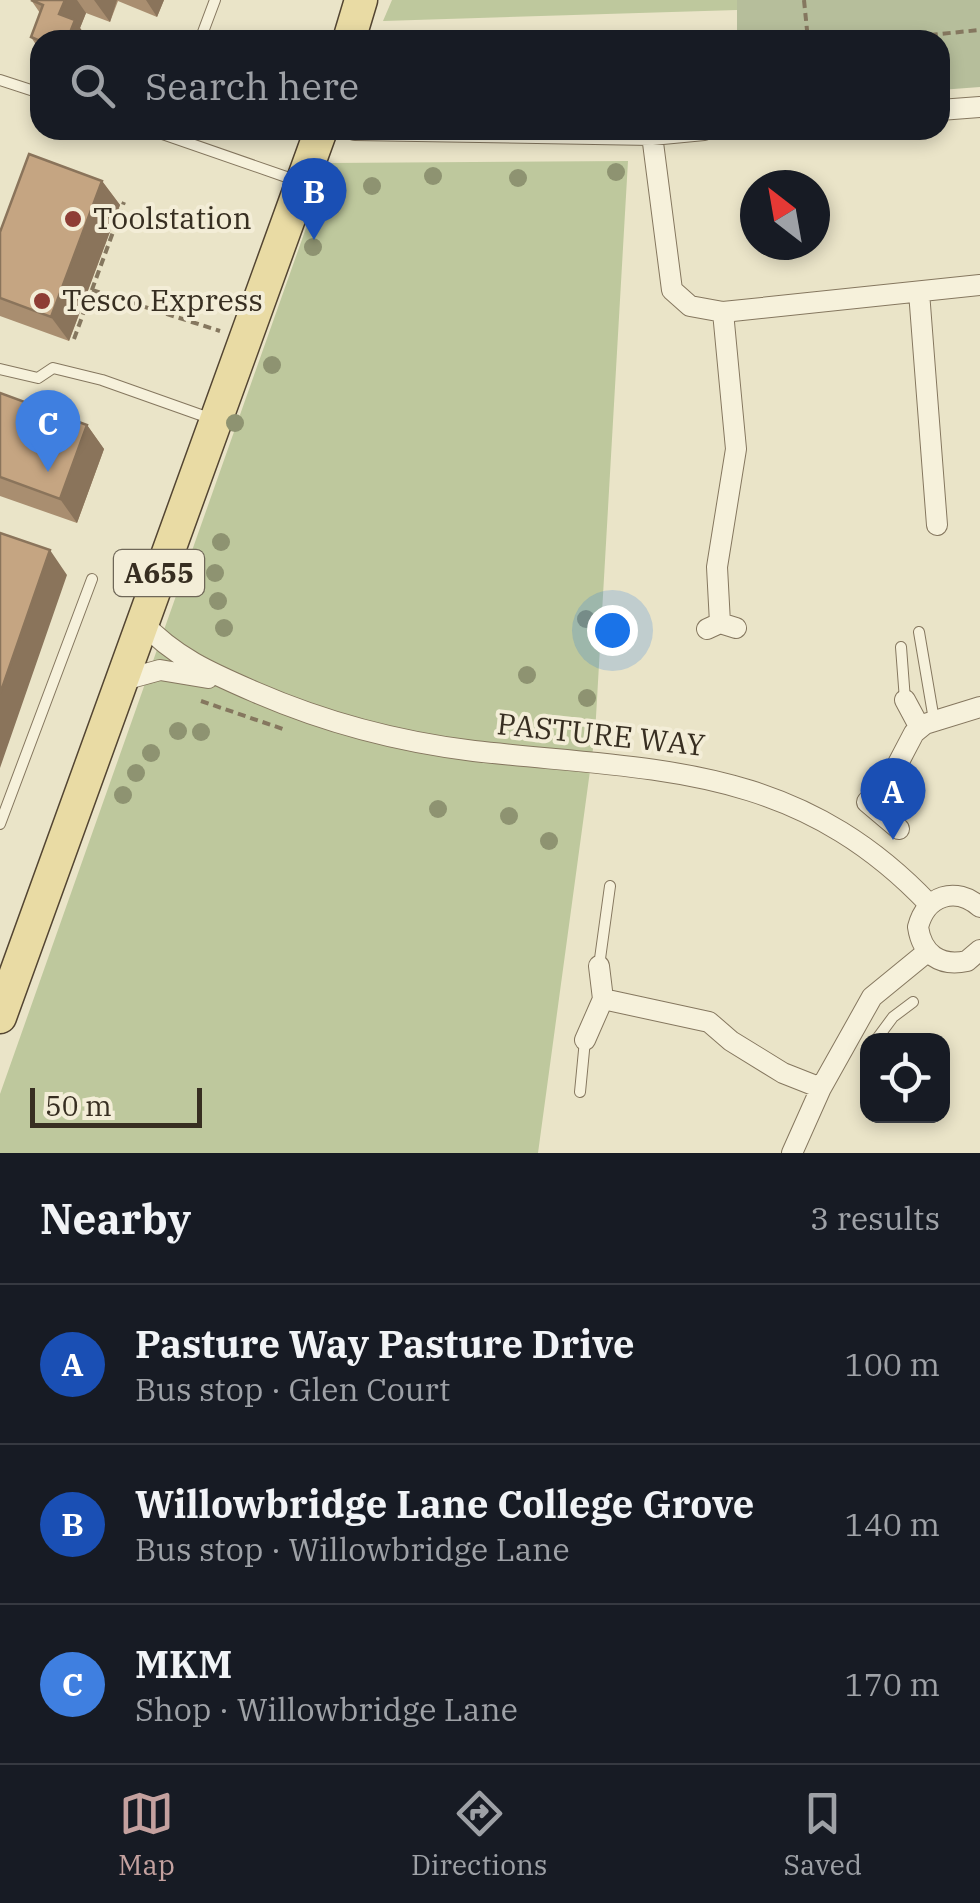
<!DOCTYPE html>
<meta charset="utf-8">
<style>
body{margin:0;font-family:"IBM Plex Serif",serif;background:#20242c;color:#f1f3f6}
.controls{position:absolute;right:30px;bottom:30px;display:grid;overflow:hidden;border-radius:20px;box-shadow:0 5px 15px #0003}
.controls button{width:90px;height:90px;display:grid;place-items:center;padding:0;border:0;border-bottom:2px solid #363941;background:#171b24;color:#f1f3f6;font:50px sans-serif}
.compass{position:absolute;left:740px;top:170px;width:90px;height:90px;border-radius:50%;background:#171b24;box-shadow:0 5px 15px #0003;rotate:329deg}
.scale{position:absolute;left:30px;bottom:25px;width:172px;box-sizing:border-box;padding-left:10px;border:5px solid #372e21;border-top:0;font-size:28px;line-height:35px;white-space:nowrap;color:#372e21;-webkit-text-stroke:8px #f3edd7;paint-order:stroke}
.you{position:absolute;left:612px;top:630px;width:35px;height:35px;margin:-25px;border:8px solid #fff;border-radius:50%;background:#1a73e8;box-shadow:0 0 0 15px #1a73e833}
.badge{display:grid;place-items:center;width:65px;height:65px;border-radius:50%;background:#c4a19f;color:#fff;font-size:32px;font-weight:700}
.pin{position:absolute;translate:-50% -82px;filter:drop-shadow(0 2px 5px #0008)}
.pin::after{content:'';position:absolute;top:52px;width:35px;height:30px;background:inherit;clip-path:polygon(0 0,100% 0,50% 100%)}
.list{margin:0;padding:0;list-style:none}
h2{display:flex;justify-content:space-between;align-items:center;height:130px;margin:0;padding:0 40px;font-size:42px}
h2 small{font-size:32px;font-weight:400;color:#9ea1a6}
.list li{display:grid;grid-template-columns:65px 1fr auto;gap:30px;align-items:center;box-sizing:border-box;height:160px;padding:0 40px;border-top:2px solid #363941}
.list b{display:block;font-size:38px;white-space:nowrap}
.list p{margin:0;font-size:32px;white-space:nowrap;color:#9ea1a6}
.list em{font-size:32px;font-style:normal;color:#9ea1a6}
.icon{flex:none;width:55px;height:55px;fill:none;stroke:currentColor;stroke-width:2;stroke-linecap:round;stroke-linejoin:round}
.map{position:relative;flex:none;width:980px;height:1153px;overflow:hidden}
.search{position:absolute;background:#171b24;box-shadow:0 5px 15px #0003;left:30px;right:30px;top:30px;height:110px;display:flex;align-items:center;gap:25px;box-sizing:border-box;padding:0 35px;border-radius:30px;color:#9ea1a6;font-size:38px}
.sheet{height:610px;background:#171b24}
nav{display:flex;justify-content:space-around;align-items:center;box-sizing:border-box;height:140px;border-top:2px solid #363941;background:#171b24;font-size:28px;color:#9ea1a6}
nav a{display:grid;justify-items:center;gap:5px}
nav .on{color:#c4a19f}
.map>svg:first-child{display:block}
.green{fill:#bec89d}
.cemetery{fill:#b6be9b}
.lines{fill:none;stroke-linecap:round;stroke-linejoin:round}
.lane-casing{stroke:#85775f;stroke-width:12}
.street-casing{stroke:#85775f;stroke-width:22}
.primary-casing{stroke:#534532;stroke-width:35}
.path{stroke:#85775f;stroke-width:4;stroke-dasharray:8 5;stroke-linecap:butt}
.lane{stroke:#f6f1db;stroke-width:10}
.street{stroke:#f6f1db;stroke-width:20}
.primary{stroke:#e9dba4;stroke-width:32}
.tree{fill:#8e9371}
.wall{fill:#a98e70}
.shaded-wall{fill:#8a745b}
.building{fill:#c5a582;stroke:#8a745b;stroke-width:2.5}
.poi-dot{fill:#8e3d35;stroke:#f3edd7;stroke-width:4}
.labels{text-anchor:middle;stroke-width:8;stroke-linejoin:round;paint-order:stroke}
.shield{fill:#f3edd7;stroke:#6f6758;stroke-width:2.5}
.shield-label{font-size:28px;font-weight:bold;fill:#372e21}
.poi-label{font-size:30px;fill:#372e21;stroke:#f3edd7;text-anchor:start}
.street-label{font-size:30px;fill:#372e21;stroke:#f3edd7}
</style>
<div class="map">
<svg width="980" height="1153" viewBox="0 0 980 1153">
<rect width="100%" height="100%" fill="#eae4c8"/>
<!-- green -->
<path class="green" d="M392 0H737V10L383 21Z
M628 161 595 734 538 1153H0V1094L329 163Z"/>
<!-- cemetery -->
<path class="cemetery" d="M737 0H980V87L940 90V40H737Z"/>
<g class="lines">
<defs>
<path id="lane" d="M200 40 215 0
M0 80 40 93
M151 130 295 180
M0 369 38 378 53 368 102 380 212 419
M919 632 934 720
M901 647 905 700
M0 824 92 579
M599 966 610 886
M876 1040 893 1017 913 1002
M580 1092 585 1040"/>
<path id="street" d="M940 110 980 107
M355 130 652 135 704 130
M652 135 672 290 690 306 723 312 980 285
M919 292 937 525
M141 621C174 657 211 673 255 692 324 722 400 742 474 751 652 771 794 762 929 904
M720 623 717 567 736 449 723 312
M707 629 720 623 736 628
M120 681 160 670 208 678
M905 700 920 728
M899 829 867 802 893 773 914 733 925 724 980 707
M980 907C956 886 926 895 918 927 922 954 940 967 967 961L980 950
M603 999 709 1022 731 1041 783 1073 821 1088
M585 1040 603 999 599 966
M792 1153 821 1088 872 997 927 952"/>
<path id="primary" d="M349 40 361 0
M0 1017 321 130"/>
</defs>
<!-- lane casing -->
<use href="#lane" class="lane-casing"/>
<!-- street casing -->
<use href="#street" class="street-casing"/>
<!-- primary casing -->
<use href="#primary" class="primary-casing"/>
<!-- path -->
<path class="path" d="M804 0 808 40
M878 40 980 30
M92 290 220 331
M74 339 124 202
M201 701 286 730"/>
<!-- lane -->
<use href="#lane" class="lane"/>
<!-- street -->
<use href="#street" class="street"/>
<!-- primary -->
<use href="#primary" class="primary"/>
</g>
<!-- trees -->
<g class="tree">
<circle cx="616" cy="172" r="9"/>
<circle cx="433" cy="176" r="9"/>
<circle cx="518" cy="178" r="9"/>
<circle cx="372" cy="186" r="9"/>
<circle cx="332" cy="206" r="9"/>
<circle cx="313" cy="247" r="9"/>
<circle cx="272" cy="365" r="9"/>
<circle cx="235" cy="423" r="9"/>
<circle cx="221" cy="542" r="9"/>
<circle cx="215" cy="573" r="9"/>
<circle cx="218" cy="601" r="9"/>
<circle cx="586" cy="619" r="9"/>
<circle cx="224" cy="628" r="9"/>
<circle cx="527" cy="675" r="9"/>
<circle cx="587" cy="698" r="9"/>
<circle cx="178" cy="731" r="9"/>
<circle cx="201" cy="732" r="9"/>
<circle cx="151" cy="753" r="9"/>
<circle cx="136" cy="773" r="9"/>
<circle cx="123" cy="795" r="9"/>
<circle cx="438" cy="809" r="9"/>
<circle cx="509" cy="816" r="9"/>
<circle cx="549" cy="841" r="9"/>
</g>
<!-- wall -->
<path class="wall" d="M31 0H164L157 17 118 1 110 22 86 13 80 28 89 40H40V51L31 37 40 13Z
M102 181 120 205 69 341 0 316V232Z
M0 393 87 425 104 449 77 523 0 496Z"/>
<!-- shaded-wall -->
<path class="shaded-wall" d="M65 0H77L86 13 80 28 89 40H67L59 14Z
M94 0H117L110 22Z
M146 0H164L157 17Z
M102 181 120 205 69 341 51 317Z
M87 425 104 449 77 523 60 499Z
M50 550 67 575 0 768V694Z"/>
<!-- building -->
<path class="building" d="M31 0H65L59 14 75 20 67 40 40 41 31 37 43 5Z
M29 154 102 181 51 317 0 298V232Z
M0 393 87 425 60 499 0 477Z
M0 533 50 550 0 694Z"/>
<!-- markers -->
<g class="poi-dot">
<circle cx="73" cy="219" r="10"/>
<circle cx="42" cy="301" r="10"/>
</g>
<g class="labels">
<!-- shield labels -->
<rect class="shield" x="114" y="550" width="90" height="46" rx="8"/>
<g class="shield-label">
<text x="159" y="583">A655</text>
</g>
<!-- poi labels -->
<g class="poi-label">
<text x="93" y="229">Toolstation</text>
<text x="62" y="311">Tesco Express</text>
</g>
<!-- street labels -->
<g class="street-label">
<text transform="translate(601 735) rotate(6)" y="10">PASTURE WAY</text>
</g>
</g>
</svg>
<div class="controls">
<button><svg class="icon" aria-label="locate" viewBox="0 0 24 24"><circle cx="12" cy="12" r="6"/><path d="M12 2v4M12 18v4M2 12h4M18 12h4"/></svg></button>
</div>
<svg class="compass" viewBox="-18 -18 36 36"><path d="M0-13l5 13h-10z" fill="#e53935"/><path d="M0 13l5-13h-10z" fill="#9ea1a6"/></svg>
<div class="scale">50 m</div>
<div class="you"></div>
<div class="pin badge" style="left:893px;top:840px;background:#1a4fb4">A</div>
<div class="pin badge" style="left:314px;top:240px;background:#1a4fb4">B</div>
<div class="pin badge" style="left:48px;top:472px;background:#3f7fe0">C</div>
<div class="search"><svg class="icon" aria-label="search" viewBox="0 0 24 24"><circle cx="10" cy="10" r="6"/><path d="M15 15l6 6"/></svg>Search here</div>
</div>
<section class="sheet">
<h2>Nearby<small>3 results</small></h2>
<ul class="list">
<li><span class="badge" style="background:#1a4fb4">A</span><div><b>Pasture Way Pasture Drive</b><p>Bus stop · Glen Court</p></div><em>100 m</em></li>
<li><span class="badge" style="background:#1a4fb4">B</span><div><b>Willowbridge Lane College Grove</b><p>Bus stop · Willowbridge Lane</p></div><em>140 m</em></li>
<li><span class="badge" style="background:#3f7fe0">C</span><div><b>MKM</b><p>Shop · Willowbridge Lane</p></div><em>170 m</em></li>
</ul>
</section>
<nav>
<a class="on"><svg class="icon" aria-label="map" viewBox="0 0 24 24"><path d="M3 6l6-2 6 2 6-2v14l-6 2-6-2-6 2zM9 4v14M15 6v14"/></svg>Map</a>
<a><svg class="icon" aria-label="directions" viewBox="0 0 24 24"><path d="M12 3l9 9-9 9-9-9zM9 14v-3h6M13 9l2 2-2 2"/></svg>Directions</a>
<a><svg class="icon" aria-label="saved" viewBox="0 0 24 24"><path d="M7 4h10v16l-5-4-5 4z"/></svg>Saved</a>
</nav>
